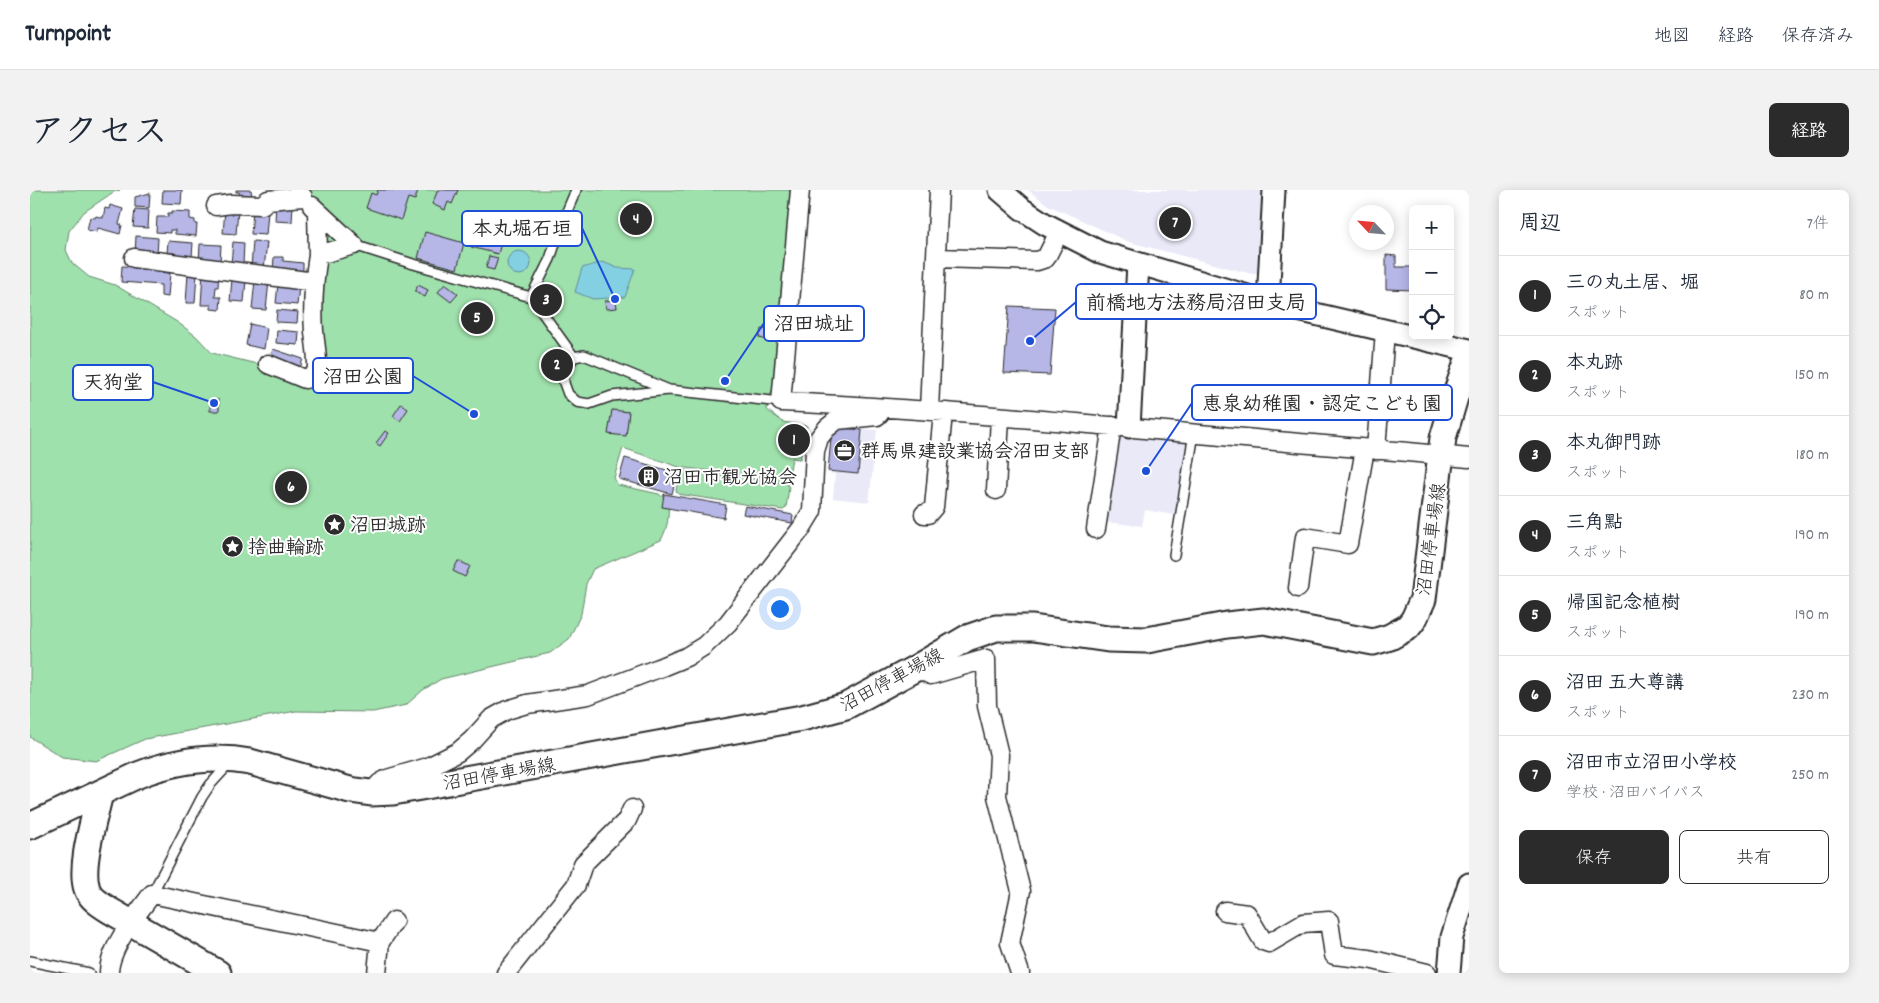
<!DOCTYPE html>
<html lang="ja">
<meta charset="utf-8">
<style>
body{margin:0;font-family:Dekko,"Klee One",sans-serif;background:#f2f2f3;color:#1f2937}
.controls{position:absolute;right:15px;top:15px;display:grid;overflow:hidden;border-radius:8px;box-shadow:0 2px 12px #0003}
.controls button{width:45px;height:45px;display:grid;place-items:center;padding:0;border:0;border-bottom:1px solid #e0e1e3;background:#fff;color:#1f2937;font:25px sans-serif}
.compass{position:absolute;left:1319px;top:15px;width:45px;height:45px;border-radius:50%;background:#fff;box-shadow:0 2px 12px #0003;rotate:296deg}
.you{position:absolute;left:749px;top:418px;width:18px;height:18px;margin:-12px;border:4px solid #fff;border-radius:50%;background:#1a73e8;box-shadow:0 0 0 8px #1a73e833}
.badge{display:grid;place-items:center;width:32px;height:32px;border-radius:50%;background:#2b2b2b;color:#fff;font-size:16px;font-weight:700}
.pin{position:absolute;translate:-50% -50%;border:2px solid #fff;box-shadow:0 1px 5px #0006}
.list{margin:0;padding:0;list-style:none}
h2{display:flex;justify-content:space-between;align-items:center;height:65px;margin:0;padding:0 20px;font-size:21px}
h2 small{font-size:16px;font-weight:400;color:#747a83}
.list li{display:grid;grid-template-columns:32px 1fr auto;gap:15px;align-items:center;box-sizing:border-box;height:80px;padding:0 20px;border-top:1px solid #e0e1e3}
.list b{display:block;font-size:19px;white-space:nowrap}
.list p{margin:0;font-size:16px;white-space:nowrap;color:#747a83}
.list em{font-size:16px;font-style:normal;color:#747a83}
.actions{display:flex;gap:10px;padding:15px 20px}
.actions a{flex:1;padding:11px 0;border:1px solid #2b2b2b;border-radius:8px;text-align:center;font-size:18px;color:#2b2b2b}
.actions .main{background:#2b2b2b;color:#fff}
.icon{flex:none;width:28px;height:28px;fill:none;stroke:currentColor;stroke-width:2;stroke-linecap:round;stroke-linejoin:round}
.map{position:relative;flex:none;width:1439px;height:783px;overflow:hidden;border-radius:8px}
header{display:flex;align-items:center;gap:30px;box-sizing:border-box;height:70px;padding:0 25px;background:#fff;border-bottom:1px solid #e0e1e3}
header strong{font-size:24px}
nav{display:flex;gap:28px;margin-inline-start:auto;font-size:18px}
.intro{display:flex;align-items:center;justify-content:space-between;box-sizing:border-box;height:120px;padding:0 30px}
h1{margin:0;font-size:35px}
.button{padding:12px 22px;border-radius:8px;background:#2b2b2b;color:#fff;font-size:18px;font-weight:700}
main{display:flex;gap:30px;padding:0 30px}
aside{flex:1;background:#fff;border-radius:8px;box-shadow:0 2px 12px #0003}
.map>svg:first-child{display:block}
.built{fill:#e9e9f8}
.green{fill:#9fe1ac;stroke:#65866c}
.water{fill:#84d0e3;stroke:#608e99}
.building{fill:#b6b6e7;stroke:#2b2b2b}
.lines{fill:none;stroke-linecap:round;stroke-linejoin:round}
.service-casing{stroke:#2b2b2b;stroke-width:12}
.minor-casing{stroke:#2b2b2b;stroke-width:21}
.tertiary-casing{stroke:#2b2b2b;stroke-width:25}
.secondary-casing{stroke:#2b2b2b;stroke-width:29}
.service{stroke:#fff;stroke-width:9}
.minor{stroke:#fff;stroke-width:18}
.tertiary{stroke:#fff;stroke-width:21}
.secondary{stroke:#fff;stroke-width:25}
.labels{text-anchor:middle;stroke-width:4;stroke-linejoin:round;paint-order:stroke}
.poi-label{font-size:19px;font-weight:bold;fill:#2b2b2b;stroke:#fff;text-anchor:start}
.street-label{font-size:19px;fill:#2b2b2b;stroke:#fff}
.leader{fill:none;stroke:#1d4ed8;stroke-width:2}
.callout-dot{fill:#1d4ed8;stroke:#fff;stroke-width:2}
.callout{fill:#fff;stroke:#1d4ed8;stroke-width:2}
.callout-label{font-size:20px;text-anchor:middle;font-weight:bold;fill:#2b2b2b}
</style>
<header>
<strong>Turnpoint</strong>
<nav><a>地図</a><a>経路</a><a>保存済み</a></nav>
</header>
<div class="intro"><h1>アクセス</h1><a class="button">経路</a></div>
<main>
<div class="map">
<svg width="1439" height="783" viewBox="0 0 1439 783">
<rect width="100%" height="100%" fill="#fff"/>
<filter id="ink" filterUnits="userSpaceOnUse"><feTurbulence type="fractalNoise" baseFrequency=".02" numOctaves="2"/><feDisplacementMap in="SourceGraphic" scale="10" xChannelSelector="R" yChannelSelector="G"/><feConvolveMatrix kernelMatrix="1 2 1 2 8 2 1 2 1" color-interpolation-filters="sRGB"/></filter>
<g filter="url(#ink)">
<!-- built -->
<path class="built" d="M998 0H1234L1231 82 1222 84 1099 52 1018 15Z
M1082 236 1161 243 1150 326 1115 320 1112 336 1067 331Z
M801 237 847 240 839 312 803 308 805 284 797 283Z"/>
<!-- green -->
<path class="green" d="M0 0H90L85 1 54 22 39 41 36 60 42 73 59 87 85 95 147 132 166 146 182 163 231 175 274 191 285 169 279 0H768L749 193 739 206 737 220 753 232 777 236 770 269 762 268 758 291 649 277 593 258 584 288 588 295 629 304 638 312C639 327 638 337 631 350L563 379 556 394 551 424 539 449 520 463 411 489 393 500 376 515 343 522 266 521 115 549 66 571 32 567 0 547Z
M655 280 756 293 759 297 756 318 753 320 648 304 646 300 650 284Z"/>
<!-- water -->
<path class="water" d="M477 73a12 12 0 1 1 24 0a12 12 0 1 1-24 0Z
M573 72 587 78 605 79 595 107 563 109 545 102 552 78Z"/>
<!-- building -->
<path class="building" d="M133 0H152L151 14 132 13Z
M206 0H221L222 6 211 9 209 2H206Z
M348 0H388L385 10 378 8 371 30 336 18 341 3 346 5Z
M408 0H428L422 14 418 12 415 20 402 14Z
M120 3 119 18 105 17V7Z
M246 14 263 15 262 32 245 31Z
M80 15 93 19 89 34 92 35 90 44 68 38 67 42 57 40 60 27 65 28 66 26 73 28 75 18 79 19Z
M105 19 119 20 118 38 103 37Z
M195 20 208 21 206 44 193 43Z
M142 21 160 22V29L165 30V34H167L166 46 145 44V40H140V43L126 42 127 27H138V23H142Z
M223 21 238 22 236 45 221 44Z
M446 38 473 46 468 64 441 57Z
M395 42 434 53 427 79 388 68Z
M106 46 128 48 127 66 105 64Z
M138 51 163 53 162 67 144 66V63H137Z
M223 51 237 52 234 79 221 78Z
M203 52 214 53 213 75 201 74Z
M170 54 191 55 190 73 169 72Z
M1356 65 1366 66V77H1383V100L1356 99Z
M459 66 468 68 464 80 456 78Z
M244 67H253V71L273 73V84L243 81Z
M92 76 124 78V82L140 83 138 107 131 106V95L91 92Z
M173 82 189 83 188 97H186L185 107H191L190 120 181 119V115H171Z
M158 83H167L165 113H156Z
M202 89 216 90 214 112 200 111Z
M225 90 239 91 236 120 222 119Z
M248 94 269 96 267 115 246 113Z
M415 94 428 104 421 112 408 102Z
M388 95 398 100 395 107 385 102Z
M586 110 587 118 576 119 575 111Z
M979 116 1025 118 1020 185 974 183Z
M247 120 268 122 267 133 246 132Z
M220 134 237 138 234 159 216 155Z
M731 139 740 140 738 150 729 148Z
M247 140 269 142 268 155 246 153Z
M243 159 273 169 270 178 240 169Z
M180 210H189V221H180Z
M371 214 378 219 370 231 363 226Z
M582 220 599 222 596 246 578 244Z
M802 237 832 240 828 284 798 281Z
M355 241 359 243 350 256 346 253Z
M595 268 647 283 642 304 589 289Z
M634 304 696 315 694 328 632 317Z
M715 316 763 325 762 333 713 324Z
M428 371 440 376 435 387 423 381Z"/>
<g class="lines">
<defs>
<path id="service" d="M324 55 380 73 501 107 544 167
M501 107 520 69 532 33 546 0
M639 200 554 165 544 167 534 181V193L538 204 547 212 559 214 582 206 639 200 751 212
M1144 365 1164 243
M122 704 172 607 180 595 200 573
M0 771 59 783"/>
<path id="minor" d="M770 0 751 212C909 219 1067 235 1225 249 1296 256 1368 260 1439 268
M186 16 201 14 232 15 238 10 273 7
M282 16 324 55
M287 21 288 65 324 55
M104 68 284 92
M907 68 1007 71 1016 68 1029 42
M238 174 275 189 286 184C289 170 285 155 284 141 282 115 284 90 288 65
M899 220 909 0
M1346 260 1355 141
M966 300 970 228
M894 324H898L904 317 913 223
M1066 339 1082 236
M1268 398 1275 347 1318 354 1335 259
M886 478 901 485 956 469 957 516 969 565 967 606 991 701 980 753 990 783
M341 603 350 593 357 589 398 577 428 562 442 550 461 529 477 520 497 514 558 505 634 476 656 467 674 456 698 433 771 339 782 321 785 261 789 248 797 238 807 230 847 226 850 223
M1195 721 1217 724 1233 751 1239 753 1273 733 1299 731 1304 765 1339 769 1397 783
M79 783C79 758 107 724 122 704L350 752
M347 783 350 752 364 731
M476 783 546 695 553 674 597 630 602 619"/>
<path id="tertiary" d="M970 0 992 19 1015 34 1070 62 1255 117 1439 160
M1238 112 1244 0
M1099 237 1108 74
M1419 783 1422 747 1439 694"/>
<path id="secondary" d="M70 603C65 627 49 676 57 699 60 708 71 715 79 720L188 783
M0 636 108 585C144 571 181 565 220 572L320 600 341 603 363 602 772 528 816 516 886 478 937 448 966 438H1003L1078 449 1117 450 1197 435 1234 431 1343 452 1360 447 1378 437 1384 429 1393 409 1413 248 1426 204 1439 167"/>
</defs>
<!-- service casing -->
<use href="#service" class="service-casing"/>
<!-- minor casing -->
<use href="#minor" class="minor-casing"/>
<!-- tertiary casing -->
<use href="#tertiary" class="tertiary-casing"/>
<!-- secondary casing -->
<use href="#secondary" class="secondary-casing"/>
<!-- service -->
<use href="#service" class="service"/>
<!-- minor -->
<use href="#minor" class="minor"/>
<!-- tertiary -->
<use href="#tertiary" class="tertiary"/>
<!-- secondary -->
<use href="#secondary" class="secondary"/>
</g>
</g>
<!-- icons -->
<defs>
<symbol id="office-disc" viewBox="-11 -11 22 22"><circle r="9.5" fill="#2b2b2b" stroke="#fff"/><path d="M-6-3h4V-5.5h4V-3h4V5H-6ZM-1-4.5V-3h2v-1.5ZM-6 0V1H6V0Z" fill="#fff"/></symbol>
<symbol id="building-disc" viewBox="-11 -11 22 22"><circle r="9.5" fill="#2b2b2b" stroke="#fff"/><path d="M-4-6H4V6H1V3H-1V6H-4ZM-2.5-4.3h1.7v1.8h-1.7ZM.8-4.3h1.7v1.8H.8ZM-2.5-1h1.7V.8h-1.7ZM.8-1h1.7V.8H.8Z" fill="#fff"/></symbol>
<symbol id="sight-disc" viewBox="-11 -11 22 22"><circle r="9.5" fill="#2b2b2b" stroke="#fff"/><path d="M0-6L1.8-2.2L6-1.7L2.9 1.2L3.7 5.4L0 3.3L-3.7 5.4L-2.9 1.2L-6-1.7L-1.8-2.2Z" fill="#fff"/></symbol>
</defs>
<g fill-rule="evenodd">
<use href="#office-disc" x="802" y="248" width="25" height="25"/>
<use href="#building-disc" x="606" y="274" width="25" height="25"/>
<use href="#sight-disc" x="292" y="322" width="25" height="25"/>
<use href="#sight-disc" x="190" y="344" width="25" height="25"/>
</g>
<g class="labels">
<!-- poi labels -->
<g class="poi-label">
<text x="831" y="267">群馬県建設業協会沼田支部</text>
<text x="634" y="293">沼田市観光協会</text>
<text x="320" y="341">沼田城跡</text>
<text x="218" y="363">捨曲輪跡</text>
</g>
<!-- street labels -->
<g class="street-label">
<text transform="translate(1400 349) rotate(-82)" y="7">沼田停車場線</text>
<text transform="translate(861 489) rotate(-28)" y="7">沼田停車場線</text>
<text transform="translate(469 583) rotate(-10)" y="7">沼田停車場線</text>
</g>
</g>
<!-- callouts -->
<path class="leader" d="M585 109L552 38M1000 151L1046 112M695 191L734 133M444 224L383 186M184 213L123 192M1116 281L1162 213"/>
<g class="callout-dot">
<circle cx="585" cy="109" r="5"/>
<circle cx="1000" cy="151" r="5"/>
<circle cx="695" cy="191" r="5"/>
<circle cx="444" cy="224" r="5"/>
<circle cx="184" cy="213" r="5"/>
<circle cx="1116" cy="281" r="5"/>
</g>
<g class="callout">
<rect x="432" y="21" width="120" height="35" rx="5"/>
<rect x="1046" y="94" width="240" height="35" rx="5"/>
<rect x="734" y="116" width="100" height="35" rx="5"/>
<rect x="283" y="168" width="100" height="35" rx="5"/>
<rect x="43" y="175" width="80" height="35" rx="5"/>
<rect x="1162" y="195" width="260" height="35" rx="5"/>
</g>
<g class="callout-label">
<text x="492" y="45">本丸堀石垣</text>
<text x="1166" y="119">前橋地方法務局沼田支局</text>
<text x="784" y="140">沼田城址</text>
<text x="333" y="193">沼田公園</text>
<text x="83" y="199">天狗堂</text>
<text x="1292" y="220">恵泉幼稚園・認定こども園</text>
</g>
</svg>
<div class="controls">
<button>+</button>
<button>−</button>
<button><svg class="icon" aria-label="locate" viewBox="0 0 24 24"><circle cx="12" cy="12" r="6"/><path d="M12 2v4M12 18v4M2 12h4M18 12h4"/></svg></button>
</div>
<svg class="compass" viewBox="-18 -18 36 36"><path d="M0-13l5 13h-10z" fill="#e53935"/><path d="M0 13l5-13h-10z" fill="#747a83"/></svg>
<div class="you"></div>
<div class="pin badge" style="left:764px;top:250px">1</div>
<div class="pin badge" style="left:527px;top:175px">2</div>
<div class="pin badge" style="left:516px;top:110px">3</div>
<div class="pin badge" style="left:606px;top:29px">4</div>
<div class="pin badge" style="left:447px;top:128px">5</div>
<div class="pin badge" style="left:261px;top:297px">6</div>
<div class="pin badge" style="left:1145px;top:33px">7</div>
</div>
<aside>
<h2>周辺<small>7件</small></h2>
<ul class="list">
<li><span class="badge">1</span><div><b>三の丸土居、堀</b><p>スポット</p></div><em>80 m</em></li>
<li><span class="badge">2</span><div><b>本丸跡</b><p>スポット</p></div><em>150 m</em></li>
<li><span class="badge">3</span><div><b>本丸御門跡</b><p>スポット</p></div><em>180 m</em></li>
<li><span class="badge">4</span><div><b>三角點</b><p>スポット</p></div><em>190 m</em></li>
<li><span class="badge">5</span><div><b>帰国記念植樹</b><p>スポット</p></div><em>190 m</em></li>
<li><span class="badge">6</span><div><b>沼田 五大尊講</b><p>スポット</p></div><em>230 m</em></li>
<li><span class="badge">7</span><div><b>沼田市立沼田小学校</b><p>学校 · 沼田バイパス</p></div><em>250 m</em></li>
</ul>
<div class="actions"><a class="main">保存</a><a>共有</a></div>
</aside>
</main>
